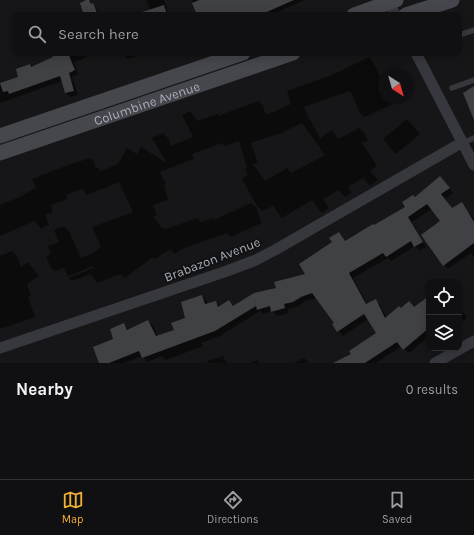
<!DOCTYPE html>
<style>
body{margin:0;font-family:Karla,sans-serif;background:#1e1e20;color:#f1f3f6}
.controls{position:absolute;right:12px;bottom:12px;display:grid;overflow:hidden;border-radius:8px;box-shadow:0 2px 10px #0003}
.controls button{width:36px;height:36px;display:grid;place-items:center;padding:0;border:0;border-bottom:1px solid #303032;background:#101012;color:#f1f3f6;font:20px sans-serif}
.compass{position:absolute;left:378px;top:68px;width:36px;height:36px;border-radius:50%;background:#101012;box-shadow:0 2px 10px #0003;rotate:143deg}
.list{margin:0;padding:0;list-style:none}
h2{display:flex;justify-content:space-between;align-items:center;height:52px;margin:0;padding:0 16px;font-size:17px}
h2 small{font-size:13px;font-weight:400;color:#9c9d9f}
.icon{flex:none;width:22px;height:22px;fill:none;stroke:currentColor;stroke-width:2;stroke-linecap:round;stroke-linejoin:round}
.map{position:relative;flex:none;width:474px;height:363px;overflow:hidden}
.search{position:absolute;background:#101012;box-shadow:0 2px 10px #0003;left:12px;right:12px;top:12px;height:44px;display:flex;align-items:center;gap:10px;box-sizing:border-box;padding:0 14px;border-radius:8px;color:#9c9d9f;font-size:15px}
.sheet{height:116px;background:#101012}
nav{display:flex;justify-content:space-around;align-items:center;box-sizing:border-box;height:56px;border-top:1px solid #303032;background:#101012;font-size:11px;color:#9c9d9f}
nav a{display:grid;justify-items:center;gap:2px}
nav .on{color:#f2b134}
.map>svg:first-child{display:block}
.shadow{fill:#0007;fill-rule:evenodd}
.building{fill:#404145}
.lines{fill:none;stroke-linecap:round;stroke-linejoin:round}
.lane{stroke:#37383d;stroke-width:5.5}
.street{stroke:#37383d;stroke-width:11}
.secondary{stroke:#45474d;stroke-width:15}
.labels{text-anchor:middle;stroke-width:4;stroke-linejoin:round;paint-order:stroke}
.street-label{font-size:13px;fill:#a8adb8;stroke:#111113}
</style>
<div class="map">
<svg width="474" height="363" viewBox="0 0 474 363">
<rect width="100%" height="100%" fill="#161618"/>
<!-- shadow -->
<path class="shadow" d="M88 0 97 9 100 15H86Z
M146 0H164L169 15H146L151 11Z
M192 0H304L272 15H192L197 13Z
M52 53H94L74 63 78 74 72 77 78 95 70 97 66 93 62 81 0 103V85L20 77 31 67 55 58Z
M123 53H153L145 56 142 54 128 59Z
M369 57 373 62 384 85V98H390L393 104 365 117 360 113 350 91 304 107 310 120 320 138 332 130 338 139 359 128 364 132 368 141 362 143 377 166 370 171 378 180 370 186 363 178 348 187 352 193 345 197 339 190 323 199 329 208 322 213 312 200 282 218 273 206 262 211 257 206 242 179 248 175 245 170 247 168 239 141 225 146 222 143 192 154 194 159 160 172 166 184 164 185 168 200 153 205 157 215 153 217 163 229 164 228 166 229 197 218 201 222 213 218 214 220 251 203 256 207 262 223 230 237 227 233 182 249 175 254 170 249 155 259 153 257 125 278 120 274 97 283 93 278 91 274 72 281 69 278 93 268V266L69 276V278L64 268 54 271 50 266 46 256 51 254 48 246 59 242 54 230 64 226 69 231 81 258 91 254 101 247 92 227 133 212 119 182 87 195 82 189 66 195 68 199 51 205 53 212 45 215 49 225 41 229 35 221 0 236V205L24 195V194L36 188 32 179 68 165 90 158 94 162 96 168H98L101 171 118 164 127 148 137 154 141 147 167 163 152 138 163 133 168 138 171 146 193 137 182 115 190 111 197 121 217 114 219 116 228 112 259 101 263 106 266 115 291 104 287 91 332 75ZM302 123 325 155 291 173 287 168 265 181 253 164 258 163 251 143 281 133Z
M407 119 420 134 396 154 383 139Z
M445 182 453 193 445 199 452 209 461 203 474 219V258L471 253 448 269 444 265 442 221 432 209 412 222 426 247 420 251 415 246 391 261 388 258 353 278 367 304 375 300 380 305 387 318 401 309 415 308 429 298V336L409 353 402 346 376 363H346L353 354 378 333 368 319 343 336 338 331 333 324 335 323 317 298 305 301 298 306 288 309 289 313 277 316 272 311 263 314 260 311 220 336 201 343 203 346 166 360 162 356 147 362 142 356 124 363H100L124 324 129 330 148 321 153 325 158 337 175 331 187 318 202 296 207 301 208 304 216 302 221 307 229 301 234 306 307 275 333 242 339 233 346 242 406 207 415 198Z
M12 251 17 256 21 267 28 262 39 276 27 284 31 296 28 297 35 317 0 329V256Z
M438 278 442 282H432Z
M429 284V293L425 286Z
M459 306 467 318 459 324Z
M223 356 227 363H208L207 361Z
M304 358 309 363H296L295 362Z
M257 360 260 363H249Z"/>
<!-- building -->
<path class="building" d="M86 0H89L91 4 93 3 98 15H84L80 3Z
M199 0H294L260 15H197L192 3Z
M164 5 167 15H139V13Z
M50 53H68L75 70 69 73 74 91 65 93 60 76 9 94 8 91 3 92 0 83 18 77 16 69 30 64 31 67 53 57Z
M474 86V120L463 93Z
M440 176 450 188 441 194 452 208 462 202 474 222V243L443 266 421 235 440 221 427 204 408 217 423 242 414 247 411 241 386 257 383 253 349 273 366 304 376 299 385 318 399 306 401 308 409 301 414 307 429 296V328L403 350 397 342 365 363H333L351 354 349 351 376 333 364 314 337 332 332 324 334 323 312 293 301 297 293 302 284 304 285 308 271 312 270 306 257 310 256 306 215 331 142 358 139 351 109 363H99L93 347 113 339 110 329 124 323 127 330 148 320 156 336 174 330 171 323 185 318 181 302 202 295 205 304 216 301 218 307 229 300 233 306 254 293 276 288 274 282 305 274 299 264 332 242 329 238 339 232 345 241 373 224 374 225 405 207 402 202 413 195 415 197Z"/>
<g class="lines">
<!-- lane -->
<path class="lane" d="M459 35 474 30
M452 88 474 80
M462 143 474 138"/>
<!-- street -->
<path class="street" d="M386 0 396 15
M416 53 474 165
M0 348 227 271 256 260 275 250 461 143
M435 363 474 341"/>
<!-- secondary -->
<g class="secondary">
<path d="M354 15 396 0"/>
<path d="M406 15 452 0"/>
<path d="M0 136 243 53"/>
<path id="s1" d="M0 153 293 53"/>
</g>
</g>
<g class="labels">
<!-- street labels -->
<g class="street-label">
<text dy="5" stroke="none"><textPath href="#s1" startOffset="155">Columbine Avenue</textPath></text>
<text transform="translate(212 259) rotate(-21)" y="5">Brabazon Avenue</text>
</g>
</g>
</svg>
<div class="controls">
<button><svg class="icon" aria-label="locate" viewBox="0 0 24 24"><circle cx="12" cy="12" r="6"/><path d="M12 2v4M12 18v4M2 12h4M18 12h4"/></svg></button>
<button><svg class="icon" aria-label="layers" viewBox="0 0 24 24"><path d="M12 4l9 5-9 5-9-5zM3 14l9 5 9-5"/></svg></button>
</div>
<svg class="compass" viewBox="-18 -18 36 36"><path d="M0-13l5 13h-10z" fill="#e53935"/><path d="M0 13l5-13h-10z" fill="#9c9d9f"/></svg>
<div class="search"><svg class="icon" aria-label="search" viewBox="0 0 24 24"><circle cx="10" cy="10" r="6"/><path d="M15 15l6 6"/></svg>Search here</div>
</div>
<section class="sheet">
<h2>Nearby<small>0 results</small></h2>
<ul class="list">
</ul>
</section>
<nav>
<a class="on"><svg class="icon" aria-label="map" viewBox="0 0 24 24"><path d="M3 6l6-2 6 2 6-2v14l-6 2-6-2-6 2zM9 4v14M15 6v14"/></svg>Map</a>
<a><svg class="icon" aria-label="directions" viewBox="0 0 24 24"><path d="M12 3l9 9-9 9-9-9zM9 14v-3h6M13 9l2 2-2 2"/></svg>Directions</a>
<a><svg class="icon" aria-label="saved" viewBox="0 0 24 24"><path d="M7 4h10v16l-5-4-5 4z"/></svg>Saved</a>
</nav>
